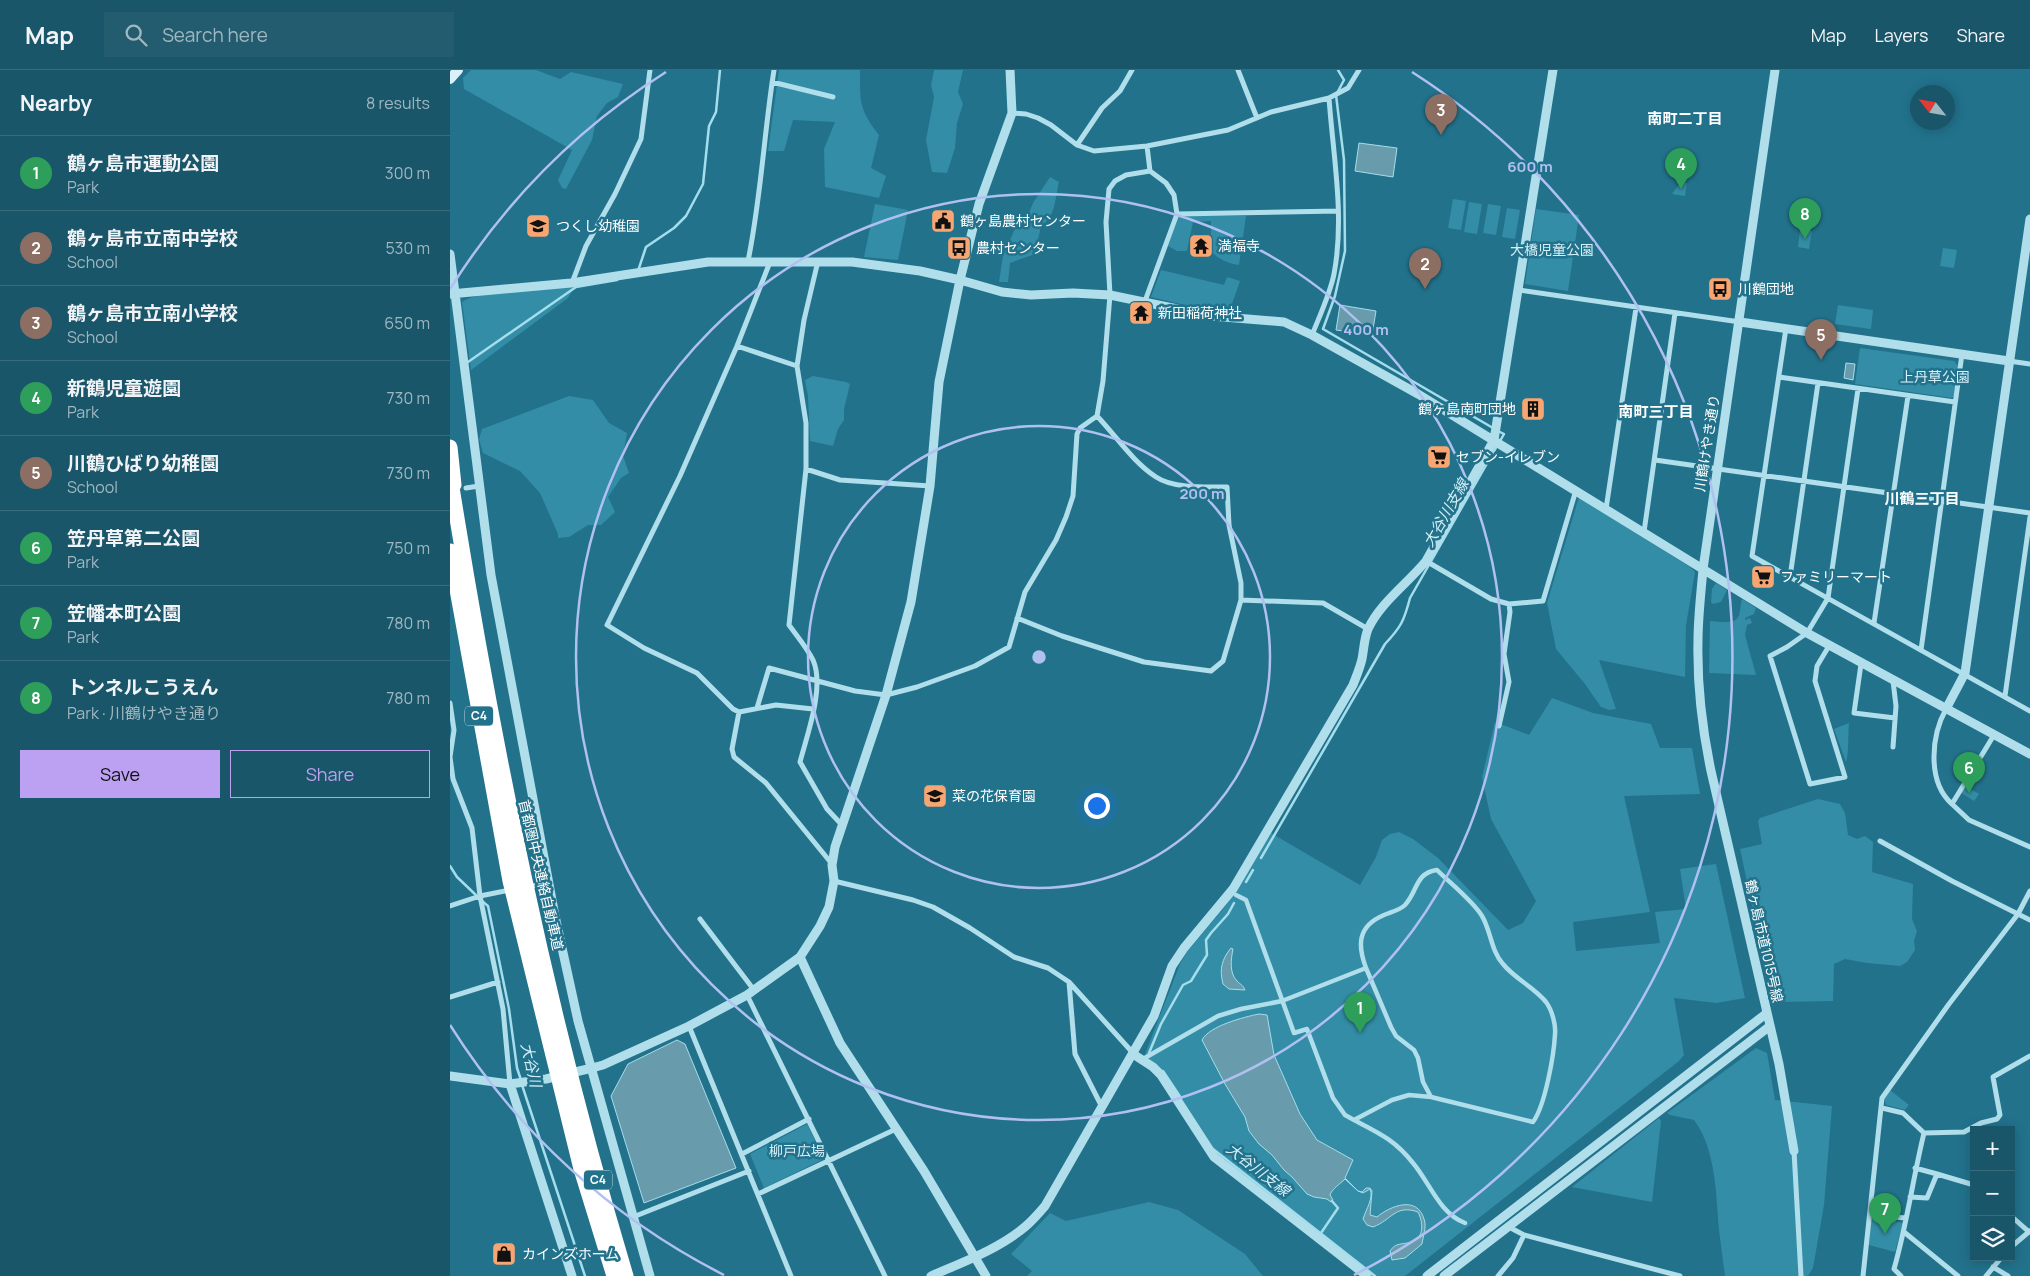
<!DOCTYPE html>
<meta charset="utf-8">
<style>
body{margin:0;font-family:Manrope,"Noto Sans JP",sans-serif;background:#235c6f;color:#f1f3f6}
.controls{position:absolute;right:15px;bottom:15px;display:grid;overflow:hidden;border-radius:0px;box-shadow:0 2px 12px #0003}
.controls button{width:45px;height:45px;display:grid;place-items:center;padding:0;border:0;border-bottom:1px solid #386c7d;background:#1a5669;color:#f1f3f6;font:25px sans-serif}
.compass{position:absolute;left:1460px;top:15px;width:45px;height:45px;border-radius:50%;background:#1a5669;box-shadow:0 2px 12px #0003;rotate:301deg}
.you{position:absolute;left:646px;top:735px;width:18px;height:18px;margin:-12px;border:4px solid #fff;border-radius:50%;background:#1a73e8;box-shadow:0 0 0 8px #1a73e833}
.badge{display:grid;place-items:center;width:32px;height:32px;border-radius:50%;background:#bca0f2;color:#fff;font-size:16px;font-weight:700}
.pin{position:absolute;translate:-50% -41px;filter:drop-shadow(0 1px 2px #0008)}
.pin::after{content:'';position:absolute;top:26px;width:18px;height:15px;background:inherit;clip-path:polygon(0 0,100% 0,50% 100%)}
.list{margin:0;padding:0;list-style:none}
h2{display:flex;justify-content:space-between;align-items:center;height:65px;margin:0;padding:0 20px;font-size:21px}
h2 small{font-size:16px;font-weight:400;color:#9fb7c0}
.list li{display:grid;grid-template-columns:32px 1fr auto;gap:15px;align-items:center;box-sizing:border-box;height:75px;padding:0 20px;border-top:1px solid #386c7d}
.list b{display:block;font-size:19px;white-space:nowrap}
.list p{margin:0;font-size:16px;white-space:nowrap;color:#9fb7c0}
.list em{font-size:16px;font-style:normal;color:#9fb7c0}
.actions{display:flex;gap:10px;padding:15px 20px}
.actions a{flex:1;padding:11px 0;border:1px solid #bca0f2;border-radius:0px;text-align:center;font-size:18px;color:#bca0f2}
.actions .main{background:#bca0f2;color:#111}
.icon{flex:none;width:28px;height:28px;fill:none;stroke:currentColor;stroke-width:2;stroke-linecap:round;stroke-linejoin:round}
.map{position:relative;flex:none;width:1580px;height:1206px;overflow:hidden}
header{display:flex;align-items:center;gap:30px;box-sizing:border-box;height:70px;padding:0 25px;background:#1a5669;border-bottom:1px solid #386c7d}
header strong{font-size:24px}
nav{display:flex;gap:28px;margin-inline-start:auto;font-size:18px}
.search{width:350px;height:45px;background:#235c6f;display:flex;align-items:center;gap:12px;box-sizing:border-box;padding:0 18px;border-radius:0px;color:#9fb7c0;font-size:19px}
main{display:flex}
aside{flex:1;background:#1a5669}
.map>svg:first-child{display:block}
.green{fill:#338da7}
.water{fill:#689cad;stroke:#a4ddec}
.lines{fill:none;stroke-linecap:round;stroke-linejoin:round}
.stream{stroke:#a4ddec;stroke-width:2.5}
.pedestrian{stroke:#b0deeb;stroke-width:4.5}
.minor{stroke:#b0deeb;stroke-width:5}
.tertiary{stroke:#b0deeb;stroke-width:9}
.secondary{stroke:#dbf1f9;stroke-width:10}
.motorway{stroke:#fff;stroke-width:15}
.ring{fill:none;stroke:#b0c1f1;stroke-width:2.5}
.labels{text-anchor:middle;stroke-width:5;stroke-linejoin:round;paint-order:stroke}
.shield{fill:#22728c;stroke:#bdd5dc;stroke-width:1}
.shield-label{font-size:12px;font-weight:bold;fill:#fff}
.poi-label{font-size:14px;fill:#fff;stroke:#22728c;text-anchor:start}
.park-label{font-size:14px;fill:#d5f0f8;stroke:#22728c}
.street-label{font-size:14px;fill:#fff;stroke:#22728c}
.neighbourhood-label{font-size:15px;font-weight:bold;fill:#fff;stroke:#22728c}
.water-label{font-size:15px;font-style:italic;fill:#d3eff7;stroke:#22728c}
.centre{fill:#b0c1f1;stroke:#22728c;stroke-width:2.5}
.ring-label{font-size:15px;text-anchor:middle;font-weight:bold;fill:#b0c1f1;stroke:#22728c;stroke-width:5;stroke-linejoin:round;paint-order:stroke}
</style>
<header>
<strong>Map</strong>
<div class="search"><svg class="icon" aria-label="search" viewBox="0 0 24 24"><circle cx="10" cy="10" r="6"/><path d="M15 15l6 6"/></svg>Search here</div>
<nav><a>Map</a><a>Layers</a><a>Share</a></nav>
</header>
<main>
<aside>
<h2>Nearby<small>8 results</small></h2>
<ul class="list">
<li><span class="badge" style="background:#2e9e5b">1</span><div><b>鶴ヶ島市運動公園</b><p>Park</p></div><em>300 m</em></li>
<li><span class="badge" style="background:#8d6e63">2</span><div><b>鶴ヶ島市立南中学校</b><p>School</p></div><em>530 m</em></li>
<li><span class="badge" style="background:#8d6e63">3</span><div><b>鶴ヶ島市立南小学校</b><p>School</p></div><em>650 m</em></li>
<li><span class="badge" style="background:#2e9e5b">4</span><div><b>新鶴児童遊園</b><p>Park</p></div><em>730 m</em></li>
<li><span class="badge" style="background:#8d6e63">5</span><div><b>川鶴ひばり幼稚園</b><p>School</p></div><em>730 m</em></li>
<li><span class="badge" style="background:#2e9e5b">6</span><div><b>笠丹草第二公園</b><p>Park</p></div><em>750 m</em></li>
<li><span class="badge" style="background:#2e9e5b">7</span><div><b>笠幡本町公園</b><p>Park</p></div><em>780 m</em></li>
<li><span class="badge" style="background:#2e9e5b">8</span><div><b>トンネルこうえん</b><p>Park · 川鶴けやき通り</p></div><em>780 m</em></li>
</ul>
<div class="actions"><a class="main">Save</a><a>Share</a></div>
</aside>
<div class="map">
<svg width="1580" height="1206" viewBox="0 0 1580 1206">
<rect width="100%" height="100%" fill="#22728c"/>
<!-- green -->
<path class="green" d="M21 0H86L110 9 121 2 173 14 168 27 157 33 147 46 142 70 116 119 112 118 108 110 122 80 14 19 13 8Z
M329 0H410C410 32 409 39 429 65L421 98 436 106 429 128 375 117 374 79 385 52 343 50 334 81H318Z
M484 0H513L508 22 513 34 507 53 505 78 497 103 482 102 476 70 484 27 481 15Z
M600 107 609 112C605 128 606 146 591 156L585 184 560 193 558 212H549L553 186 567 154 578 145 583 133Z
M1230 113H1237L1235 126 1222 124Z
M1003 129 1016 131 1011 160 998 158Z
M1019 132 1032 134 1027 164 1014 162Z
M425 134 458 140 448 190 414 187Z
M1038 134 1051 136 1046 165 1033 163Z
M1057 138 1070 140 1065 169 1052 167Z
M1086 139 1129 145 1118 221 1075 214Z
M729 146H796L789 195C779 194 768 189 761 181V151L743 152 737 181H727L718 176Z
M1350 159 1362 161 1359 179 1348 177Z
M1493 178 1507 180 1504 198 1490 196Z
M711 200 774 215 777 207 790 211 778 245 701 227Z
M119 216 124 218 118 228 21 300 12 232C32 219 92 219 119 216Z
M1388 235 1423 240 1421 259 1385 254Z
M1410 278 1504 291 1508 296 1504 326 1502 328 1405 314Z
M363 306 396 312 400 314 394 339V350L388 359 383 376 360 371 358 326 355 310Z
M119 326 143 330 159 353 177 363 173 386 179 403 171 408 158 427 165 442 151 455H138L119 467 108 468V464L90 423 70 401 33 383 29 369 32 359Z
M1129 427 1240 497 1245 502 1236 555 1235 607 1149 590 1166 639 1159 640 1151 637 1135 614 1106 579 1097 533Z
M1266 513 1277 520 1271 532 1263 534 1261 532 1262 519Z
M1292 529 1306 538 1304 544 1295 548V550L1300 548 1302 553 1297 555 1295 565 1306 605 1259 603 1260 551C1268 551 1286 556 1289 545 1291 540 1290 534 1292 529Z
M1102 628 1143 643 1201 654 1210 678H1242L1250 724 1174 726 1200 842 1123 852 1126 881 1210 873 1205 842 1236 839 1230 799 1266 794 1295 928 1266 933 1224 928 1234 985 1229 991 955 1206H922L759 1080 695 984 730 894 737 882 777 834 821 763 910 815 926 787 932 770 940 764 949 762 963 769 988 788 1058 860 1073 853 1086 831 1041 749 1032 707 1045 652 1079 665Z
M1399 653C1398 663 1399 685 1396 692L1384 659Z
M1514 715 1529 724 1524 731 1510 722Z
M1368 729 1390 734 1395 743 1398 765 1407 769 1415 766 1423 772 1422 802 1463 814 1462 849 1467 861 1464 871 1465 880 1457 892 1450 896 1417 893 1395 889 1384 894 1383 931 1323 932 1290 779 1312 774 1308 751 1310 748Z
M1306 978 1317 983 1325 1030 1382 1036 1374 1135 1363 1198 1358 1206H1275C1273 1191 1271 1176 1269 1160 1266 1125 1266 1079 1244 1050L1220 1045 1217 1043Z
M1440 1020 1459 1035 1455 1040 1436 1035 1434 1028Z
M1209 1048 1211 1051 1202 1132 1122 1117Z
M357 1054 374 1089 314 1118 300 1084Z
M699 1132 728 1140 795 1184 813 1206H577L582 1201 561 1184 600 1143 616 1151Z
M1421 1147 1453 1153 1445 1182 1419 1175Z"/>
<!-- water -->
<path class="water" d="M909 73 947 78 943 107 905 101Z
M890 235 926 241 922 265 886 260Z
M1396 293 1405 294 1403 310 1394 308Z
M781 878 783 879C781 889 779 903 787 911 791 915 793 915 795 920L779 919 773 914C769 899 772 889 781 878Z
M809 944 817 945 824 985 850 1044 867 1070 903 1090 895 1108 908 1121 912 1122 916 1118H920L922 1121 920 1145 927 1147C940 1136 967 1125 974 1149 977 1157 973 1166 972 1174L955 1188 942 1190 940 1181C946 1172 952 1175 961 1172 975 1168 973 1152 968 1142 945 1134 942 1150 923 1157L917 1155 913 1149C916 1139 924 1128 920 1119L913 1123 908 1121 895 1109C890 1114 882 1119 880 1125L883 1130 881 1132 877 1129 864 1127 857 1124 842 1107 834 1100 822 1085 809 1074 799 1061 795 1047 775 1014 752 970C759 956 794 947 809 944Z
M227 970 235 974 286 1098 194 1133 161 1026 178 994Z"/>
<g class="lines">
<!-- stream -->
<path class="stream" d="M888 0 894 10 886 25 894 90 895 181 885 226 873 259 1043 358
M188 201 196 177 224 158 236 146 253 114 259 56 266 42 270 0
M18 292 126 217 167 210
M1048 361 1054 364 1050 371
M811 788 935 574C951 557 954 551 960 528L1047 376
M0 796 7 807 28 827
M796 812 803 800
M32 831 38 836 59 939 67 998 71 1010
M699 983 711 954 729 922 733 915 741 911 757 885 756 870 761 863 778 844 784 833
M713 1001 731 1028
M72 1015 135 1206
M763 1079 925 1206
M871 1163 888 1138 882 1131"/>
<!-- pedestrian -->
<path class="pedestrian" d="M916 898C907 874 908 856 934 845 941 842 950 840 955 835 968 821 965 803 987 800 1000 813 1023 831 1032 846 1041 861 1041 881 1053 894 1065 909 1084 917 1096 932 1102 940 1106 955 1105 964 1104 985 1095 1036 1083 1052L981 1027
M693 989 768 946 791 939 832 931 916 898 941 957 946 966 964 980 968 988 973 1012 981 1027 959 1025 942 1030 904 1050 895 1045 883 1028 857 959 844 963 796 830 786 825
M904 1050C929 1063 945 1070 963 1093 980 1113 989 1143 1015 1153"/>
<!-- minor -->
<path class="minor" d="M788 0 807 48
M322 12 383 27
M562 43 576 44 588 48 601 55 627 75 644 81 697 76 778 60 821 42 879 28 898 18 909 0
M627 75 652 38 670 21 682 0
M727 144 888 141
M298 191C311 128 314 63 324 0
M368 191 354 250 347 296 356 353V399L339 555C347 566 357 578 363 590 375 617 357 665 350 692L377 739 392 755
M320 192 287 276 230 406 157 555 194 578 247 603 283 639 289 642 326 635 363 639
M122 213 136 176 165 124 191 69 200 0
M1069 220 1290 252
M695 231 727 144 724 125 716 113 700 101 697 76
M1336 258 1302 486 1580 641
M862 265C870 245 880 224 884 204 895 147 883 85 879 28
M287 276 347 296
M1559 291 1580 294
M1329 307 1505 332
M1205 390 1580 443
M356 399 390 410 480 416
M16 418 29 416
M1156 439 1186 238
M1194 462 1225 243
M976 491 1041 529 1059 534 1093 531 1126 420
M1340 507 1368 313
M791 530 873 533 918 559
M567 548 612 566 694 592 761 601 773 591 791 530V513L779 455 777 417C756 417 724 419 706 407 683 392 666 366 647 346L653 311 660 225 656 152 659 119 665 111 676 105 700 101
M1424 553 1458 326
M1379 576 1367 596 1365 611 1395 707 1360 714 1320 586 1337 577 1357 563 1378 528 1408 319
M1471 580 1512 284
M1411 594 1404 643 1445 648
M1555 626 1580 447
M0 633 4 660 0 687 3 709 22 758 30 826 53 939 60 1014
M307 638 319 598 405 621 436 625 467 617 525 596 559 577 575 522 606 470 616 447 623 426 627 364 630 358 647 346
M1496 639C1481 666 1477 712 1502 734
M289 642 282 679 284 687 316 713 382 794
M1049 656 1059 612 1054 584 1060 542 1059 534
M1544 665 1502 734 1519 750 1580 777
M1443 677 1446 636 1443 611
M1430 771 1502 811 1580 850
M384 811 463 830 483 837 520 858 564 887 598 898 619 912 683 983
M78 817 99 812
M0 836 30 826 60 820
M250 849 304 920
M619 912 625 984 652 1037
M297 925 435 1206
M0 927 48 912
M239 956 341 1206
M1432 1038 1453 1043 1474 1063 1514 1062 1531 1053 1547 1049 1550 1045 1543 1007 1580 986
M1344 1081 1351 1206
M292 1084 359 1049
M1487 1104 1524 1115
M308 1124 446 1059
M1460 1127 1477 1128 1487 1104 1465 1098
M1420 1145 1456 1148
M1561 1146 1579 1162
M183 1147 299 1101
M1454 1162 1508 1206
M1074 1165 1230 1206
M1561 1177 1580 1161
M1543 1197 1558 1206
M1048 1206 1063 1188 1074 1165 1057 1156
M1413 1206 1432 1028 1499 934 1568 844 1580 821
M1451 1206 1444 1199C1457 1154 1463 1108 1474 1063
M1536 1206 1552 1187"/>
<!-- tertiary -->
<path class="tertiary" d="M1325 0 1253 499C1251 523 1248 547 1248 571 1247 615 1252 658 1261 701L1329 994 1344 1081
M0 184 41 505 105 846 128 951 200 1206
M0 224 121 213 258 192H402L470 201 510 210 552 222 581 225 623 223 660 225 761 246 834 252 862 265 968 324 1357 563 1580 684
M1290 252 1559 291
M1496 639 1515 603 1580 149
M350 887 390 973 474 1101 536 1206
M683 984 703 997 711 1005 764 1087 917 1206
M0 1006 60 1014 96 1009 142 998 153 995 239 956 297 925 350 887 370 856 379 837 384 811 382 795 385 777 436 625 461 532 480 416 489 312 510 210 529 134 562 43 560 0
M60 1014 122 1206
M481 1206C513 1192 549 1179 576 1156 583 1150 589 1143 595 1136L704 946 722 896 734 878 783 819 903 615C906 607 910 598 912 589 914 579 914 569 918 559 931 532 957 514 976 491L1044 370 1103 0
M977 1206 1317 943
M994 1206 1320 956"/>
<!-- secondary -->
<path class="secondary" d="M0 9 8 0"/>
<!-- motorway -->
<path class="motorway" d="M0 377 4 415
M0 405C43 675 97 943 176 1206
M0 481 60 811 131 1099 164 1206"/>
</g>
<!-- distance rings -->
<g class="ring">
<circle cx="589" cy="587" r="231"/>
<circle cx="589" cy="587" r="463"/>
<path d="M274 1205A694 694 0 0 1 0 955M0 219A694 694 0 0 1 216 2M962 2A694 694 0 0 1 904 1205"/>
</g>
<!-- icons -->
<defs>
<symbol id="civic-square" viewBox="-11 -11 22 22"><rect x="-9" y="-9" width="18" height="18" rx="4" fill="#f7a672" stroke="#22728c"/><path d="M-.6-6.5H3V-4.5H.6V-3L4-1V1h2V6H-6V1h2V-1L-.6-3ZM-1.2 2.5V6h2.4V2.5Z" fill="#111"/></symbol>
<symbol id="school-square" viewBox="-11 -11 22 22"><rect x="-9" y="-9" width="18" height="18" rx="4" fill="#f7a672" stroke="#22728c"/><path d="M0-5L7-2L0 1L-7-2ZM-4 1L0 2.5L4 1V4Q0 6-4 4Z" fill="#111"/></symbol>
<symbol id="temple-square" viewBox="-11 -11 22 22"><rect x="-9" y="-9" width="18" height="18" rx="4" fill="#f7a672" stroke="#22728c"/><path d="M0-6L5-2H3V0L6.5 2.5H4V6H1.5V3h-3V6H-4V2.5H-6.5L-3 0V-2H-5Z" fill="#111"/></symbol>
<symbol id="bus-square" viewBox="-11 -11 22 22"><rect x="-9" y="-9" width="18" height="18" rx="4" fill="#f7a672" stroke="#22728c"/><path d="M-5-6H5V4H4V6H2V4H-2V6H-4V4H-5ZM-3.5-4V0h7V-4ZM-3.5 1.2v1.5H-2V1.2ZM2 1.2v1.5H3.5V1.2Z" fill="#111"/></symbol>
<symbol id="building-square" viewBox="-11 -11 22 22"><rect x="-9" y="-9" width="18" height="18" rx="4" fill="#f7a672" stroke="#22728c"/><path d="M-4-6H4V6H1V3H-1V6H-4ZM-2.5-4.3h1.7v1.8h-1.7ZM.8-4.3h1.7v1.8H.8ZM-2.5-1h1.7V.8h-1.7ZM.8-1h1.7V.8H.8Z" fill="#111"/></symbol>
<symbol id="supermarket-square" viewBox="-11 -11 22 22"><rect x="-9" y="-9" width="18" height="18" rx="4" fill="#f7a672" stroke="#22728c"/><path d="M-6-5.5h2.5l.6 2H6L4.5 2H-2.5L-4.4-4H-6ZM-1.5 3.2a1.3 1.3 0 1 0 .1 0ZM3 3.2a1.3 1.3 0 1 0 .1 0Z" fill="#111"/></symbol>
<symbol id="shop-square" viewBox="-11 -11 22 22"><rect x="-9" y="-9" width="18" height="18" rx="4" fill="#f7a672" stroke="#22728c"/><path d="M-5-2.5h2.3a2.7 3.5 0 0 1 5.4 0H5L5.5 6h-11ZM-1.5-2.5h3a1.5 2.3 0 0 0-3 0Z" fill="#111"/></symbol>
</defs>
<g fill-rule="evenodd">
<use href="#civic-square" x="479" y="137" width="28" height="28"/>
<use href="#school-square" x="74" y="142" width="28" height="28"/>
<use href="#temple-square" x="737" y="162" width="28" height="28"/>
<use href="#bus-square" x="495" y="164" width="28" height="28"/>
<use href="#bus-square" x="1256" y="205" width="28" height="28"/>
<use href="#temple-square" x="677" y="229" width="28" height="28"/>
<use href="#building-square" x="1069" y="325" width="28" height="28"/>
<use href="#supermarket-square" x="975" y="373" width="28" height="28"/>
<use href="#supermarket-square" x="1299" y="493" width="28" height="28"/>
<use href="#school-square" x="471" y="712" width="28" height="28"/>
<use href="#shop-square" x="40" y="1170" width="28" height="28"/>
</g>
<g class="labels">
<!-- shield labels -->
<g class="shield">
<rect x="15" y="636.5" width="28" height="19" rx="4"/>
<rect x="134" y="1100.5" width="28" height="19" rx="4"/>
</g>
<g class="shield-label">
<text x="29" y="650">C4</text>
<text x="148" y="1114">C4</text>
</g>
<!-- poi labels -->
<g class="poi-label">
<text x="510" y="156">鶴ヶ島農村センター</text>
<text x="106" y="161">つくし幼稚園</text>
<text x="768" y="181">満福寺</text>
<text x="526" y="183">農村センター</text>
<text x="1288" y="224">川鶴団地</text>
<text x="708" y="248">新田稲荷神社</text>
<text x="1066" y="344" text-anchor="end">鶴ヶ島南町団地</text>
<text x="1006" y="392">セブン-イレブン</text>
<text x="1330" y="512">ファミリーマート</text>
<text x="502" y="731">菜の花保育園</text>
<text x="72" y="1189">カインズホーム</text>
</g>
<!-- park labels -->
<g class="park-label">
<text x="1102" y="185">大橋児童公園</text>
<text x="1485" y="312">上丹草公園</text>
<text x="347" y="1086">柳戸広場</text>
</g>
<!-- street labels -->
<g class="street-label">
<text transform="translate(1257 373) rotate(-81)" y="5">川鶴けやき通り</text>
<text transform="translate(91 805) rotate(77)" y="5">首都圏中央連絡自動車道</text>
<text transform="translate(1314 871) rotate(77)" y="5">鶴ヶ島市道1015号線</text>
</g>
<!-- neighbourhood labels -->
<g class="neighbourhood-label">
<text x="1235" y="54">南町二丁目</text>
<text x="1206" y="347">南町三丁目</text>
<text x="1472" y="434">川鶴三丁目</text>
</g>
<!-- water labels -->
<g class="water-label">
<text transform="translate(996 443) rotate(-60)" y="5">大谷川支線</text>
<text transform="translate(81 995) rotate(77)" y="5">大谷川</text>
<text transform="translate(808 1100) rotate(38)" y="5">大谷川支線</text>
</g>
</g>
<circle cx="589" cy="587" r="8" class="centre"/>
<g class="ring-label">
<text x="1080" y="102">600 m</text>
<text x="916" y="265">400 m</text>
<text x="752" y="429">200 m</text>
</g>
</svg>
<div class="controls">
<button>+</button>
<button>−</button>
<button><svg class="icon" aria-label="layers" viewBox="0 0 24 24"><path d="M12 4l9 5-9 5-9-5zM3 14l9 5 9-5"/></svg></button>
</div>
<svg class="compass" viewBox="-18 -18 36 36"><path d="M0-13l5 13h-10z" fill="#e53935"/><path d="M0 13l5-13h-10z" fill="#9fb7c0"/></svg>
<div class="you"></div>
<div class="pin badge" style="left:910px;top:963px;background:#2e9e5b">1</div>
<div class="pin badge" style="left:975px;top:219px;background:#8d6e63">2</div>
<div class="pin badge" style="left:991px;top:65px;background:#8d6e63">3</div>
<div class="pin badge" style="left:1231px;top:119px;background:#2e9e5b">4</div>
<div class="pin badge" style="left:1371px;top:290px;background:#8d6e63">5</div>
<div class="pin badge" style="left:1519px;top:723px;background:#2e9e5b">6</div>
<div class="pin badge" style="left:1435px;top:1164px;background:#2e9e5b">7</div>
<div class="pin badge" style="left:1355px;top:169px;background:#2e9e5b">8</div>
</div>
</main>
